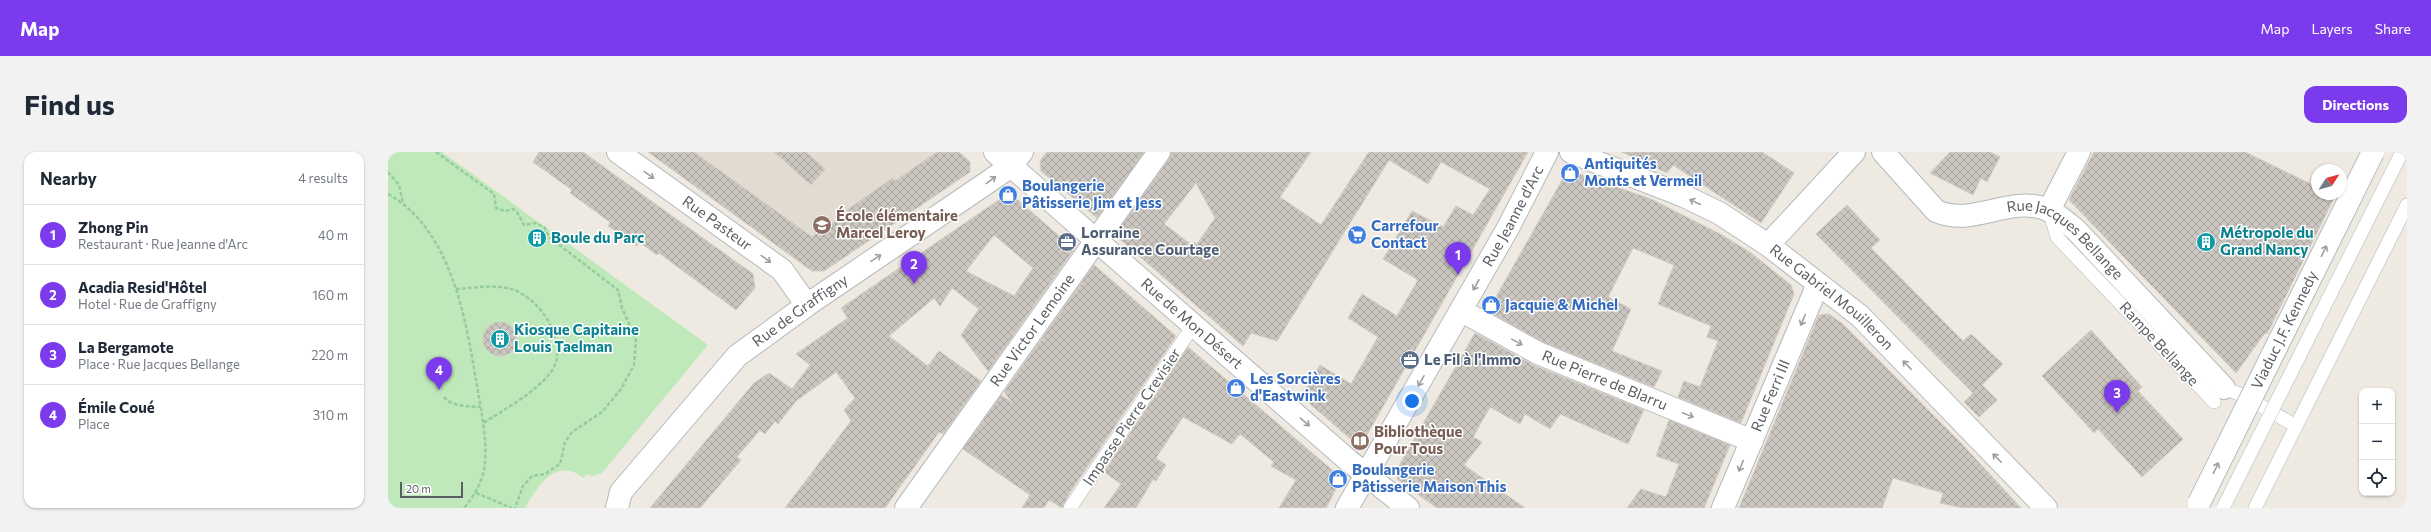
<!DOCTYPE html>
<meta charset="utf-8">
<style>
body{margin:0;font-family:Commissioner,sans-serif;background:#f2f2f3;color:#1f2937}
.controls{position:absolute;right:12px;bottom:12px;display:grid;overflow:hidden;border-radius:8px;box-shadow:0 1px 3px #0004}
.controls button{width:36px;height:36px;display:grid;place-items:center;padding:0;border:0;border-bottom:1px solid #e0e1e3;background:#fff;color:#1f2937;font:20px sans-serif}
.compass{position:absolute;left:1923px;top:12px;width:36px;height:36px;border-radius:50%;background:#fff;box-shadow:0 1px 3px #0004;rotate:54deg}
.scale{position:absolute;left:12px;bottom:10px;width:63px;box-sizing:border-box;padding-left:4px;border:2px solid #5a5f64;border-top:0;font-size:11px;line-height:14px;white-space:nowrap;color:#5a5f64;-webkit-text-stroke:3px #fff;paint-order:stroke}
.you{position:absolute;left:1024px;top:249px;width:14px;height:14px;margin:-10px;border:3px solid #fff;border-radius:50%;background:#1a73e8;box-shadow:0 0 0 6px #1a73e833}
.badge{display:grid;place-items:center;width:26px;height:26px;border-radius:50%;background:#7c3aed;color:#fff;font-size:13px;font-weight:700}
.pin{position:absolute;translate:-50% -33px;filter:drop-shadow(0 1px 2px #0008)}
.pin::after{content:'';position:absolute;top:21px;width:14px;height:12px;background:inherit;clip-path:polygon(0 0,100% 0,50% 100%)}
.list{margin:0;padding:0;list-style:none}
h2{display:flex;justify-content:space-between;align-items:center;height:52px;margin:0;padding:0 16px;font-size:17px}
h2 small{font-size:13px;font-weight:400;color:#747a83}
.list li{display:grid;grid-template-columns:26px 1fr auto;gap:12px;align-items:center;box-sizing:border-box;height:60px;padding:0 16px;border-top:1px solid #e0e1e3}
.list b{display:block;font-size:15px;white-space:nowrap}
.list p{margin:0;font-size:13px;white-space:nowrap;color:#747a83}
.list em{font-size:13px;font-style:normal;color:#747a83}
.icon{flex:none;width:22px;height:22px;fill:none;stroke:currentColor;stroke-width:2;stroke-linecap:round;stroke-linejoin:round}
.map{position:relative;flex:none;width:2019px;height:356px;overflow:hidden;border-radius:12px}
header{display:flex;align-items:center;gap:24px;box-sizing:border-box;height:56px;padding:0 20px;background:#7c3aed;color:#fff}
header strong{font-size:19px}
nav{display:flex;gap:22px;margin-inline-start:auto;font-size:14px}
.intro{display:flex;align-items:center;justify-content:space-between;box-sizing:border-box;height:96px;padding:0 24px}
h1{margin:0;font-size:28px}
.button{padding:10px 18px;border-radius:12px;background:#7c3aed;color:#fff;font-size:14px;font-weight:700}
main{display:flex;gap:24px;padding:0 24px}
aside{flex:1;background:#fff;border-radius:12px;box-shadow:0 1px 3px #0004}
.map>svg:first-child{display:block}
.education{fill:#e1dbd2}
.green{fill:#c0e9bb}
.building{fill:url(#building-cross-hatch);stroke:#d3cbbf;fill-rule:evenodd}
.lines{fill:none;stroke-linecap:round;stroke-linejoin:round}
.lane-casing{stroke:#b4b9bd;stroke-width:14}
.street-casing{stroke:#b4b9bd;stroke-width:24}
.secondary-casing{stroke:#b5babf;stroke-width:24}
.path{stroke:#95cd9e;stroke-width:2.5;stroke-dasharray:4 2;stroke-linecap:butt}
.lane{stroke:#fff;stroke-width:13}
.street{stroke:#fff;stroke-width:22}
.secondary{stroke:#fff;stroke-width:22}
.lane-bridge-casing{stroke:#b4b9bd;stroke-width:14;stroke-linecap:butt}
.secondary-bridge-casing{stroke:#b5babf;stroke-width:24;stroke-linecap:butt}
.lane-bridge{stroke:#fff;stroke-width:13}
.secondary-bridge{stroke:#fff;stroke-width:22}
.oneway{stroke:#9c9fa2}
.labels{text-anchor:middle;stroke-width:3;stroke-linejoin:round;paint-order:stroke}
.shop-label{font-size:15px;font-weight:bold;fill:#366cbe;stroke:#fff;text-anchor:start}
.education-label{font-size:15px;font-weight:bold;fill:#785e54;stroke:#fff;text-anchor:start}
.street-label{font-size:15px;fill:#5a5f64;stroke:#fff}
.service-label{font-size:15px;font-weight:bold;fill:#4e5e75;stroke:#fff;text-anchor:start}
.culture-label{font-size:15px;font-weight:bold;fill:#0d838f;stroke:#fff;text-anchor:start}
</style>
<header>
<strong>Map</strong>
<nav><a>Map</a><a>Layers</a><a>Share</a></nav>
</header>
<div class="intro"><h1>Find us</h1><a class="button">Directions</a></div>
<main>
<aside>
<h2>Nearby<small>4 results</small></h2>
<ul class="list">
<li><span class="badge">1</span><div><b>Zhong Pin</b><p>Restaurant · Rue Jeanne d'Arc</p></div><em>40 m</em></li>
<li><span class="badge">2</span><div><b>Acadia Resid'Hôtel</b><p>Hotel · Rue de Graffigny</p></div><em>160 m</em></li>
<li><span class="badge">3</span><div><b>La Bergamote</b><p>Place · Rue Jacques Bellange</p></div><em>220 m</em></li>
<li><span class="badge">4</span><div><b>Émile Coué</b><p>Place</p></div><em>310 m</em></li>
</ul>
</aside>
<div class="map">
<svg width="2019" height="356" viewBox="0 0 2019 356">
<defs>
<pattern id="building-cross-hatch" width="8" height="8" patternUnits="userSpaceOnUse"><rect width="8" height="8" fill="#cbc7c0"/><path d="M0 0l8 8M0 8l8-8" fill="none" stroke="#a8a5a0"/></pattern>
</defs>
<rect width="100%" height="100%" fill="#eeeae1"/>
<!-- education -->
<path class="education" d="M260 0H571L582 10V20L436 119H424Z"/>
<!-- green -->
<path class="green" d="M0 0H54L320 193 214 321 205 324 198 322 196 326C168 305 151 332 137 356H0Z"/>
<!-- building -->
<path class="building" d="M151 0H195L365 122 367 136 348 158 271 101 269 103 251 90 249 94 220 74 222 70 182 41 184 38 145 10Z
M260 0H306L424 85 460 61 459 58 505 26 507 29 549 0H571L582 10V20L436 119H424Z
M386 0H418L437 17 423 33Z
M659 0H756L709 66 653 19 652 9Z
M783 0H923L892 45 933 73 981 0H1140L976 288 966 290 913 244 932 213 963 232 990 185 960 166 974 142 1009 164 1030 128 995 107 1024 59 1055 75 1068 54 1085 63 1102 37 1053 10 1040 32 1001 8 889 189 863 181 855 194 727 83 781 7ZM808 31 827 66 809 92 806 90 804 93 776 72Z
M1234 0H1374L1406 21 1373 71 1285 13 1279 21Z
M1562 0H1602L1612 5 1599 30 1593 26 1585 43 1542 21Z
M1706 0H1857L1929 35V42H1948L1879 182 1877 181 1848 221 1681 48Z
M1186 20 1263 47 1334 83 1363 101 1403 133 1406 142 1353 271 1290 245 1296 229 1312 235 1330 189 1319 185 1323 174 1270 152 1286 113 1245 96 1220 145 1243 157 1224 199 1274 219 1266 235 1155 190 1100 159 1177 23Z
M618 43H624L686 97 600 219 573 183 591 157 564 136 552 154 546 146 501 184 540 214 551 199 593 229 555 282 551 280 497 356H397L463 269 456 258 467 246 448 220 408 249 390 272 387 269 377 282 372 278 349 305 353 308 312 356H262L366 231 381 221 404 237 422 213 408 202 460 166 453 156ZM606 83 645 116 626 144 578 119Z
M1459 53 1492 88 1483 96 1575 189 1583 182 1615 212 1594 233 1609 248 1591 265 1576 250 1585 241 1428 82Z
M706 113 788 184 681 342 674 356 661 348 656 356H634L642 343 575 297 613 243 625 251 616 240Z
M1441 162 1456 173 1572 290 1633 356H1575L1552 351 1555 341 1505 326 1494 356H1351L1431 163Z
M95 187a17 17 0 1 1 34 0a17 17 0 1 1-34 0Z
M1703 178 1754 235 1750 239 1795 287 1754 325 1710 277 1706 281 1654 224Z
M1087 181 1145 213 1256 258 1240 292 1172 262 1162 277 1137 262 1132 272 1102 255 1085 285 1094 290 1076 313 1137 356H1049L1010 328 1008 319Z
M800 195 950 323V333L938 356H891L908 328 883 314 886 310 852 282 844 292 795 265 768 306 778 313 768 329 765 327 748 356H716L733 332 716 320Z
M1281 268 1342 293 1316 356H1239L1253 337 1278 345 1291 312 1268 304Z"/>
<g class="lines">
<defs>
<path id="lane" d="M1661 58 1669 85 1826 250
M1836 236 1856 244 1908 274
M682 356 805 174
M1867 356 2019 53"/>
<g id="street">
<path id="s1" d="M230 0 394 118 419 153"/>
<path id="s2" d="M1495 0 1548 59C1584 75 1619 45 1655 56 1667 60 1678 70 1688 78L1836 236"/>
<path d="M1661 58 1691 0"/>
<path d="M1380 93 1466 0"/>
<path id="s3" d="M1074 159 1150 201 1364 289"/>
<path id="s4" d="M229 356 233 340 349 204 419 153 600 30 623 14 634 0"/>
<path id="s5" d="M518 356 771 0"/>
<path id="s6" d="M1335 356 1430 132"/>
</g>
<g id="secondary">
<path id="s7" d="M607 0 961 309 1020 356"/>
<path id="s8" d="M1183 0 1296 44 1331 61 1380 93 1472 164 1658 356"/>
<path id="s9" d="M959 356 1120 76 1159 0"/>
</g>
</defs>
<!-- lane casing -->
<use href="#lane" class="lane-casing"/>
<!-- street casing -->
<use href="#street" class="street-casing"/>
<!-- secondary casing -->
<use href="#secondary" class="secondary-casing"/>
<!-- path -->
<path class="path" d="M48 0 106 42 108 56 117 59 125 57 129 60 136 73 148 71 157 76 161 85 230 138 234 156 248 188 246 213 233 237 214 260 184 280 177 290 172 312 157 322 144 324 135 334 127 356
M0 20 11 33 15 51
M1925 31 1929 34
M0 42C64 78 78 168 89 234 93 258 99 285 97 310 96 327 87 343 76 356
M68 137C86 136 106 132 123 137 152 145 183 192 163 220 148 240 116 258 95 271
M56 245C63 255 81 254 92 255
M88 341 124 356"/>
<!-- lane -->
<use href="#lane" class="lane"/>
<!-- street -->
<use href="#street" class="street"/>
<!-- secondary -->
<use href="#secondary" class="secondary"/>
<defs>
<path id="lane-bridge" d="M1835 356 2014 0"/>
<g id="secondary-bridge">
<path id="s10" d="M1811 351 1985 0"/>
</g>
</defs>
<!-- lane-bridge casing -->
<use href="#lane-bridge" class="lane-bridge-casing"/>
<!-- secondary-bridge casing -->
<use href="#secondary-bridge" class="secondary-bridge-casing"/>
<!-- lane-bridge -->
<use href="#lane-bridge" class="lane-bridge"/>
<!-- secondary-bridge -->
<use href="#secondary-bridge" class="secondary-bridge"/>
</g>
<!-- one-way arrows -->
<defs><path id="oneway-shaft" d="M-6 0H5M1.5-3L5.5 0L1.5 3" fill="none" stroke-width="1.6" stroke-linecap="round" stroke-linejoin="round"/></defs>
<g class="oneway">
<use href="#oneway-shaft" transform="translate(261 23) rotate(36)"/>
<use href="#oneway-shaft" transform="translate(603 28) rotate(-37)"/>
<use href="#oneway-shaft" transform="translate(1307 50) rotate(-155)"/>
<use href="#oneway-shaft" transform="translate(1936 99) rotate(-64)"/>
<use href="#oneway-shaft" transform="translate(488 106) rotate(-34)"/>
<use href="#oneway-shaft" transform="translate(378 107) rotate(36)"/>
<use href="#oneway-shaft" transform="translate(1088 133) rotate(119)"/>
<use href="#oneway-shaft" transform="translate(1415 168) rotate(113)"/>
<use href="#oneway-shaft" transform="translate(1129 190) rotate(29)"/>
<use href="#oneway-shaft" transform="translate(1519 213) rotate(-134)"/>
<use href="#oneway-shaft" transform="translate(1033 229) rotate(120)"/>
<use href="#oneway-shaft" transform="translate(1300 263) rotate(22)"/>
<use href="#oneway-shaft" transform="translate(917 270) rotate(41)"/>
<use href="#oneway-shaft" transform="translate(1609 306) rotate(-134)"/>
<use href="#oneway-shaft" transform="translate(1353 314) rotate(113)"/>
<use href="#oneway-shaft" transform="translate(1828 316) rotate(-64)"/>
</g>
<!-- icons -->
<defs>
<symbol id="shop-disc" viewBox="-11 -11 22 22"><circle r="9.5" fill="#3f7fe0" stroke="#fff"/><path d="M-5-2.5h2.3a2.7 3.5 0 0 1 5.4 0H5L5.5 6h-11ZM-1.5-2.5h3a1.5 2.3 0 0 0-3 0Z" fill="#fff"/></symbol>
<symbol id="school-disc" viewBox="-11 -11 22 22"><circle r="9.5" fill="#8d6e63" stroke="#fff"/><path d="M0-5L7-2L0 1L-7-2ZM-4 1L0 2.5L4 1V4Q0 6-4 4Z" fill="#fff"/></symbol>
<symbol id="supermarket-disc" viewBox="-11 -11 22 22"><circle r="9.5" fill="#3f7fe0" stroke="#fff"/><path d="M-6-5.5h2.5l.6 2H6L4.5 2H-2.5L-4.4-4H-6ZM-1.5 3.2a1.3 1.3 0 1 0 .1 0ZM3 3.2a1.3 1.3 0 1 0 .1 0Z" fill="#fff"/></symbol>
<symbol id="building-disc" viewBox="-11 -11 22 22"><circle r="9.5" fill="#0f9aa8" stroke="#fff"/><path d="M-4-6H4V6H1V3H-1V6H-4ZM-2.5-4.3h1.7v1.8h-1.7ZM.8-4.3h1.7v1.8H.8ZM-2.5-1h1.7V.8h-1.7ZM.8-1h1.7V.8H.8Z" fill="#fff"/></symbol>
<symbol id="office-disc" viewBox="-11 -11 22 22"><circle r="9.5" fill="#5c6f8a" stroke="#fff"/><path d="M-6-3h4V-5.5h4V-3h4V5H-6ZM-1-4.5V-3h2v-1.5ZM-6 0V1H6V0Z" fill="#fff"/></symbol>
<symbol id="library-disc" viewBox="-11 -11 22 22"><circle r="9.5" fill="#8d6e63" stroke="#fff"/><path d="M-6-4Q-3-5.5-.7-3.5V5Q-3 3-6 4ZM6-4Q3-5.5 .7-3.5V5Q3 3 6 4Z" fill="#fff"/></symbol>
</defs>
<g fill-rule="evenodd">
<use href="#shop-disc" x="1171" y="10" width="22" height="22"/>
<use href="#shop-disc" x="609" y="32" width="22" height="22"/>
<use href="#school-disc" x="423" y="62" width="22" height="22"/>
<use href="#supermarket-disc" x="958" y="72" width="22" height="22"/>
<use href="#building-disc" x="138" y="75" width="22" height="22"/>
<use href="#office-disc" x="668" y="79" width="22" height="22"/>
<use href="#building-disc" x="1807" y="79" width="22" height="22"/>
<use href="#shop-disc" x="1092" y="142" width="22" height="22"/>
<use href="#building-disc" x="101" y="176" width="22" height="22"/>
<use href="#office-disc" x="1011" y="197" width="22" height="22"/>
<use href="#shop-disc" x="837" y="225" width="22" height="22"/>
<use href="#library-disc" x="961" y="278" width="22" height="22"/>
<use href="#shop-disc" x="939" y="316" width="22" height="22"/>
</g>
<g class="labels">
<!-- shop labels -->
<g class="shop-label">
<text x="1196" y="17">Antiquités<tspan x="1196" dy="17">Monts et Vermeil</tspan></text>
<text x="634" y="39">Boulangerie<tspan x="634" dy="17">Pâtisserie Jim et Jess</tspan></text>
<text x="983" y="79">Carrefour<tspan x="983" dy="17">Contact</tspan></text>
<text x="1117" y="158">Jacquie &amp; Michel</text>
<text x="862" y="232">Les Sorcières<tspan x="862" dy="17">d'Eastwink</tspan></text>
<text x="964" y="323">Boulangerie<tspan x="964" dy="17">Pâtisserie Maison This</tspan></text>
</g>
<!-- education labels -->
<g class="education-label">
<text x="448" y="69">École élémentaire<tspan x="448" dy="17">Marcel Leroy</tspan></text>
<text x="986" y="285">Bibliothèque<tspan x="986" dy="17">Pour Tous</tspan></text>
</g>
<!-- street labels -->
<g class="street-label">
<text dy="5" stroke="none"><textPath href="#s9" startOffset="336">Rue Jeanne d'Arc</textPath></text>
<text dy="5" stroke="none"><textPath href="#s1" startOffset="122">Rue Pasteur</textPath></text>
<text dy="5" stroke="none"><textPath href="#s2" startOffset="222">Rue Jacques Bellange</textPath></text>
<text dy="5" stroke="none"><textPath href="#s8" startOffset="301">Rue Gabriel Mouilleron</textPath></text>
<text dy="5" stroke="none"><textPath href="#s4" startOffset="273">Rue de Graffigny</textPath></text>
<text dy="5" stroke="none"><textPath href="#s7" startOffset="261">Rue de Mon Désert</textPath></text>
<text dy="5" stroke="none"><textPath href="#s5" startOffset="218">Rue Victor Lemoine</textPath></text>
<text dy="5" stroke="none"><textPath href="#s10" startOffset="193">Viaduc J.F. Kennedy</textPath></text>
<text transform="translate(1771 192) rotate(47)" y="5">Rampe Bellange</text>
<text dy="5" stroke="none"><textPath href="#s3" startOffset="159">Rue Pierre de Blarru</textPath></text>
<text dy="5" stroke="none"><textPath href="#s6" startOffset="122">Rue Ferri III</textPath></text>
<text transform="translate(744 265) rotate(-56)" y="5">Impasse Pierre Crevisier</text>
</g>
<!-- service labels -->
<g class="service-label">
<text x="693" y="86">Lorraine<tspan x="693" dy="17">Assurance Courtage</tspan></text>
<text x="1036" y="213">Le Fil à l'Immo</text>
</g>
<!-- culture labels -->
<g class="culture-label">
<text x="1832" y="86">Métropole du<tspan x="1832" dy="17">Grand Nancy</tspan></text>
<text x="163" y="91">Boule du Parc</text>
<text x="126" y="183">Kiosque Capitaine<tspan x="126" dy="17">Louis Taelman</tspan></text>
</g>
</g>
</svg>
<div class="controls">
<button>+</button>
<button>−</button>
<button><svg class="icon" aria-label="locate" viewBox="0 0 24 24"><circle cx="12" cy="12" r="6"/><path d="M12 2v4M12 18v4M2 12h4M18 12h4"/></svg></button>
</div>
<svg class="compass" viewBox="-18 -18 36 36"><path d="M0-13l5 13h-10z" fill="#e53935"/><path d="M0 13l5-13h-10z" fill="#747a83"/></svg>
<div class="scale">20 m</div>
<div class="you"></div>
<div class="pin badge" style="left:1070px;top:123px">1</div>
<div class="pin badge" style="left:526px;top:132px">2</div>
<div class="pin badge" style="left:1729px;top:261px">3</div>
<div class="pin badge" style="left:51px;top:238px">4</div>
</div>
</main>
